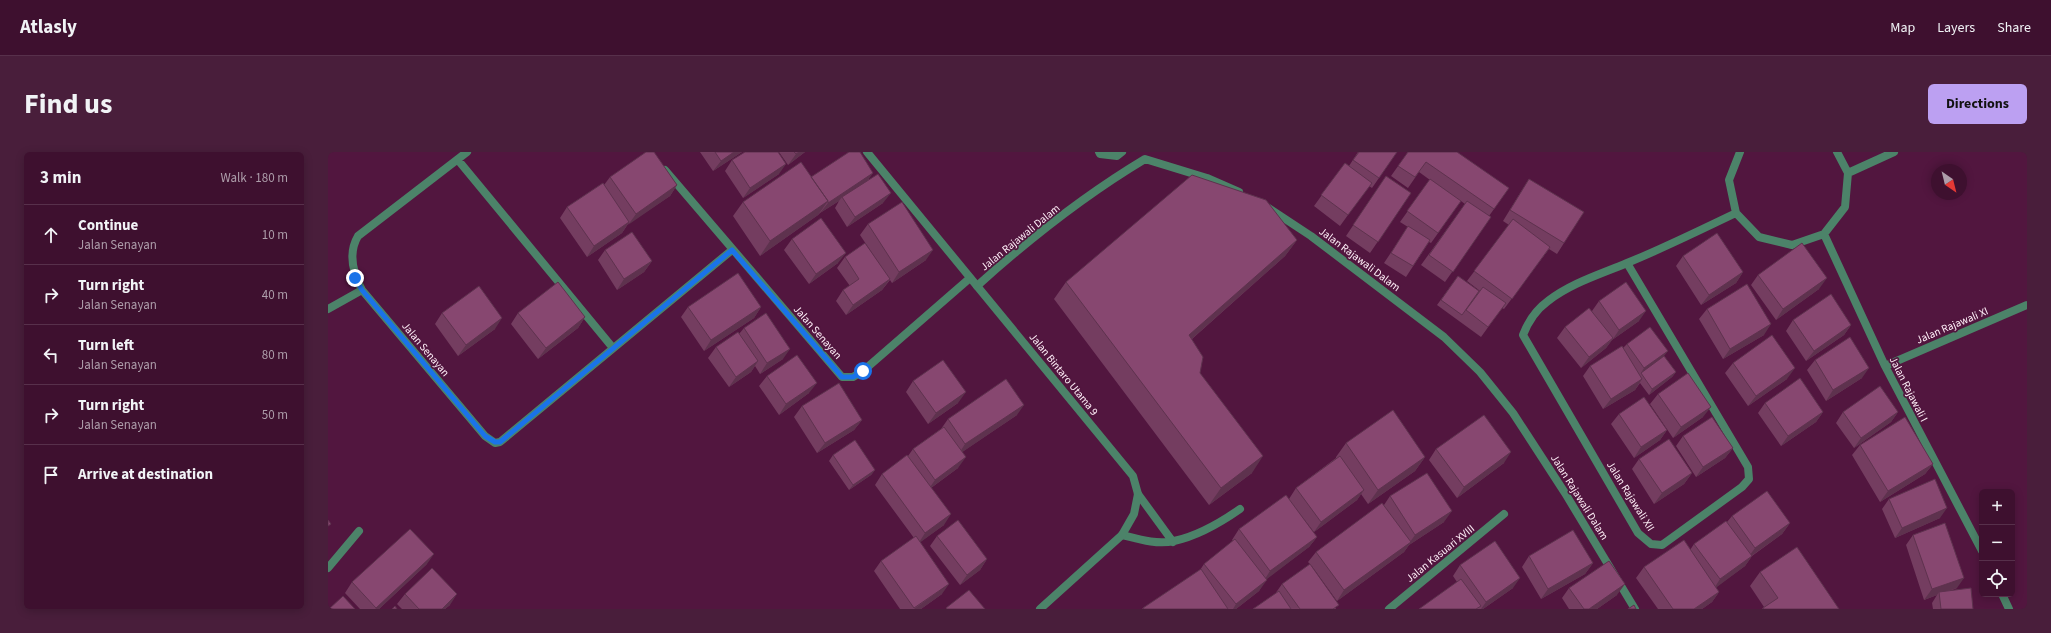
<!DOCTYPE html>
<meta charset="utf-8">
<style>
body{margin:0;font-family:"Source Sans 3",sans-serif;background:#491e3b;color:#f1f3f6}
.controls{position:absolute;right:12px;bottom:12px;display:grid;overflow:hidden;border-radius:6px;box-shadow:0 2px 10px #0003}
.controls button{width:36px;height:36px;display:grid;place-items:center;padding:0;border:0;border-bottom:1px solid #57304b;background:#3e102f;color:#f1f3f6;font:20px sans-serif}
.compass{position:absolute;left:1603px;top:12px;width:36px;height:36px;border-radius:50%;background:#3e102f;box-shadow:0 2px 10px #0003;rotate:145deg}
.stop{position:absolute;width:12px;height:12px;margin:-9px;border:3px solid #1a73e8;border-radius:50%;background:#fff}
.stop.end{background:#1a73e8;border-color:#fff;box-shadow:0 1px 4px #0008}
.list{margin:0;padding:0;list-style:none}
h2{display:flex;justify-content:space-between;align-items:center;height:52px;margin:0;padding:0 16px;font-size:17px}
h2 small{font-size:13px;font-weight:400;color:#ad9daa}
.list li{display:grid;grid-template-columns:26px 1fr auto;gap:12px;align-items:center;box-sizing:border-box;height:60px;padding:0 16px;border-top:1px solid #57304b}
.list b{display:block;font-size:15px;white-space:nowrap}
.list p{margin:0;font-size:13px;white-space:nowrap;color:#ad9daa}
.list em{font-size:13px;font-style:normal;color:#ad9daa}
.icon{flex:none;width:22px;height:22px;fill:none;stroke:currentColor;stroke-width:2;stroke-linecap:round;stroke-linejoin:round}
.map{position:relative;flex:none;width:1699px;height:457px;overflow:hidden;border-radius:6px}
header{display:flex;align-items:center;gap:24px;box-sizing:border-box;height:56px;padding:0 20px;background:#3e102f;border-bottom:1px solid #57304b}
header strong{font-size:19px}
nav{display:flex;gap:22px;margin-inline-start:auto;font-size:14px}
.intro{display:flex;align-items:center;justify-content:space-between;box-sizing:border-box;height:96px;padding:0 24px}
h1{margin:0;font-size:28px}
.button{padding:10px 18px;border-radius:6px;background:#bca0f2;color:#111;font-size:14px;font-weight:700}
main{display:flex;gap:24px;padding:0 24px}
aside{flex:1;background:#3e102f;border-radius:6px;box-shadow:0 2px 10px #0003}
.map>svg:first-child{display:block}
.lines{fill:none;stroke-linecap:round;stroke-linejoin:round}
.minor{stroke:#4c8369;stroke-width:8}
.tertiary{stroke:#4c8369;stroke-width:8}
.wall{fill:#743d60}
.shaded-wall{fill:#5e324e}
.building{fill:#874770;stroke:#5e324e}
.route{stroke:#1a73e8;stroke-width:5}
.labels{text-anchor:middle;stroke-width:3.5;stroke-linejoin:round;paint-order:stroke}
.street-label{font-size:11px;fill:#ffeff8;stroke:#52163f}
</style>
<header>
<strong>Atlasly</strong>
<nav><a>Map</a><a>Layers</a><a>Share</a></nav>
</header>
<div class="intro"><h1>Find us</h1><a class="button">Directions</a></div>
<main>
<aside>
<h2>3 min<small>Walk · 180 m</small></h2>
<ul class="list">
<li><svg class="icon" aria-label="ahead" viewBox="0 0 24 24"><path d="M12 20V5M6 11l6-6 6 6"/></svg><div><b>Continue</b><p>Jalan Senayan</p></div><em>10 m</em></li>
<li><svg class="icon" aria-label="right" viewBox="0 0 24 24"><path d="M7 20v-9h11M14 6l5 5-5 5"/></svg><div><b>Turn right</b><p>Jalan Senayan</p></div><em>40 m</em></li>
<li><svg class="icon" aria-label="left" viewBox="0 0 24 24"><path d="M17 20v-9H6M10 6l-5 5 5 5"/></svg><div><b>Turn left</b><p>Jalan Senayan</p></div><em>80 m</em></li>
<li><svg class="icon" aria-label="right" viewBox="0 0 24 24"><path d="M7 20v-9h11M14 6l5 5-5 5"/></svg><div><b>Turn right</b><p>Jalan Senayan</p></div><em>50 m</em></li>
<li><svg class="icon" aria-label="arrive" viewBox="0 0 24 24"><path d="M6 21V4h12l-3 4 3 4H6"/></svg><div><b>Arrive at destination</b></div></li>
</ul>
</aside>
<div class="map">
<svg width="1699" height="457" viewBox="0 0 1699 457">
<rect width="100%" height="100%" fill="#52163f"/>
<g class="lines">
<!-- minor -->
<path class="minor" d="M139 0 30 84C20 101 25 121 34 138L157 284 167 291 172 290 404 98
M771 0 772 2 789 4 794 0
M1412 0 1401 28 1408 61 1431 85 1464 93 1496 82 1517 55 1520 21 1509 0
M130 8 285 196
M337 18 514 225H525L535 219 642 126
M1520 21 1566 0
M939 55 983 84 1116 185 1152 220 1185 261 1237 341 1307 457
M1496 82 1557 214 1654 399
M1299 111 1420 315 1421 327 1414 335 1334 393 1323 392 1310 381 1195 183C1200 170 1209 157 1220 149 1243 131 1273 122 1299 111 1336 96 1372 78 1408 61
M649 134C701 87 757 43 817 7L879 26 911 40
M0 157 34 138
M1557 214 1699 153
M810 342 845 390
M794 383C810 387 829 393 846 389 870 384 892 371 912 357
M0 416 31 379
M1674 442 1681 457
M1061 457 1176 362"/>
<!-- tertiary -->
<path class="tertiary" d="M539 0 805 324 810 342 806 362 794 383 712 457"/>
</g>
<!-- wall -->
<path class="wall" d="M372 0H414L385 19Z
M451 0H477L460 13Z
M1030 0H1069L1044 36 1041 34 1012 74 986 54 1017 11 1021 14Z
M1080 0 1181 36 1161 64 1163 65 1117 130 1093 113 1137 52 1133 49 1103 91 1101 90 1078 125 1056 111 1080 75 1072 70 1102 28 1091 20 1080 36 1063 24Z
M404 8 451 22 415 46 397 19Z
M1058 24 1083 41 1042 101 1018 84Z
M282 25 349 33 342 44 300 72 294 81 259 105 232 66 239 55 276 33Z
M483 25 541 27 555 51 519 75 507 56 511 49 492 61 490 63 432 104 405 64 415 50Z
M1201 27 1236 91 1229 102 1221 97 1176 157 1174 156 1153 185 1109 153 1130 124 1151 139H1152L1139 129 1181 73 1175 69 1194 38Z
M540 72 598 108 564 131 562 128 554 138 518 163 508 149 515 138 522 134 509 116 517 105 554 116 532 83Z
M464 87 510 111 481 132 456 98Z
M969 88 957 104 864 187 872 221 924 321 881 353 726 147 738 130Z
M277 98 324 109 316 120 289 138 270 108Z
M1355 104 1415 120 1408 131 1373 153 1348 114Z
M1430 123 1491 137 1448 168 1423 133Z
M1271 149 1311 169 1284 188 1278 196 1253 216 1229 186 1237 175 1264 159Z
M360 155H433L426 166 376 199 353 165Z
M1379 157 1436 183 1395 207 1371 167Z
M114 161 167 177 130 204 107 172Z
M190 161 257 165 250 176 210 207 183 172Z
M1465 168 1523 173 1516 183 1478 209 1458 179Z
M416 176 455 207 432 222 427 214 423 220 401 235 380 206 388 195 411 182Z
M1299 192 1336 204 1348 220 1344 225 1321 243 1312 231 1307 238 1275 257 1255 224 1262 214 1295 196Z
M1487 208 1534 226 1498 249 1479 218Z
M1405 211 1459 227 1420 254 1397 221Z
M439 224 481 241 451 263 431 234Z
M585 229 630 251 600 272 578 240Z
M1330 242 1375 265 1345 286 1322 252Z
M1437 251 1495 260 1488 270 1453 294 1430 261Z
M474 254 534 268 526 278 489 301 466 265Z
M1515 260H1570L1563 270 1526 296 1508 271Z
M1291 262 1339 278 1332 288 1306 306 1283 272Z
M689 263 634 300 630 316 603 336 616 373 592 390 614 442 593 457H572L546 419 553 409 586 386 547 333 554 322 580 304 585 297 613 277 620 267Z
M1355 284 1405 296 1397 306 1368 325 1348 294Z
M1018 291 1097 305 1087 319 1040 352 1033 342 1029 348 986 380 968 357 989 385 981 395 938 427 931 439 908 457H814L815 456 872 418 876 412 905 389 904 388 911 377 961 347 968 336 1008 306V305Z
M1532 293 1605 312 1597 322 1552 350 1524 303Z
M1108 297 1176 311 1129 346 1101 308Z
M505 303 547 318 543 323 521 338 501 309Z
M1311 307 1364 321 1356 332 1326 352 1304 317Z
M1062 344 1116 370 1081 393 1076 400 1009 449 983 413 1008 457H925L947 442 954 432 982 412 980 410 988 400 1056 353Z
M1561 347 1612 366 1567 386 1554 357Z
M1404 364 1462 371 1454 382 1424 404 1417 414 1388 435 1391 440 1384 450 1374 457H1330L1308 426 1316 415 1362 398 1366 392 1399 370Z
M1585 383 1629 436 1622 439 1645 457H1605L1604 451 1609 443 1596 448 1578 393Z
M609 384 659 407 652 418 632 433 602 394Z
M1201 404 1265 411 1257 422 1213 447 1194 415Z
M99 412 51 457H32L17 441 24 430Z
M1132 413 1185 436 1155 457H1091L1129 430 1125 424Z
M1432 420 1511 457H1434L1436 455 1422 434Z
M1241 436 1289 443 1269 457H1241L1234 446Z
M77 442 122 453 117 457H74L69 452Z"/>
<!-- shaded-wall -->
<path class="shaded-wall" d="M406 0H414L385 19 393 9Z
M471 0H477L460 13 468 2Z
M458 12 451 22 415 46 422 36Z
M545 21 538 31 514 45 511 49 492 61 500 51Z
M349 33 342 44 300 73 308 62Z
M563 41 555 51 519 75 527 65Z
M500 49 490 63 432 104 442 89Z
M301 70 294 81 259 105 266 94Z
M969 88 957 104 849 200 861 183Z
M605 98 598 108 564 131 571 120Z
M518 101 510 111 481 132 488 122Z
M324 109 316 120 289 138 296 127Z
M1415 120 1408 131 1373 153 1381 143Z
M1499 126 1491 137 1448 168 1455 157Z
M562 127 554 138 518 163 525 153Z
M433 155 426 166 376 199 383 188Z
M1318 159 1311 169 1284 188 1278 196 1253 216 1261 205 1285 187 1291 178Z
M257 165 250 176 210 207 218 196Z
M174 166 167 177 130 204 138 193Z
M1443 172 1436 183 1395 207 1402 197Z
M1523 173 1516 183 1478 209 1486 199Z
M462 197 455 207 432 222 439 211Z
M1340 199 1332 209 1313 221 1316 216Z
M430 209 423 220 401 235 408 225Z
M1467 216 1459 227 1420 254 1428 244Z
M1541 216 1534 226 1498 249 1505 238Z
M1348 220 1344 225 1321 243 1324 237Z
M1314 227 1307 238 1275 257 1283 247Z
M489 231 481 241 451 263 458 252Z
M638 240 630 251 600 272 608 261Z
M696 253 689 263 630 303 637 292Z
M1383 255 1375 265 1345 286 1353 275Z
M1495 260 1488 270 1453 294 1460 284Z
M1570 260 1563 270 1526 296 1533 286Z
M534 268 526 278 489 301 497 291Z
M1339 278 1332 288 1306 306 1313 295Z
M1405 296 1397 306 1368 325 1375 315Z
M1183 300 1176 311 1129 346 1136 335Z
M935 304 924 321 881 353 893 336Z
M638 305 630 316 600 338 607 328Z
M1097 305 1087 319 1040 352 1050 338Z
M1605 312 1597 322 1552 350 1560 339Z
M547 318 543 323 521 338 525 333Z
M1364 321 1356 332 1326 352 1334 341Z
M1036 338 1029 348 986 380 993 370Z
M1619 356 1612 366 1567 386 1574 376Z
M1124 359 1116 370 1081 393 1076 400 1009 449 1016 438 1082 390 1087 383Z
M623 362 616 373 590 392 597 381Z
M1462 371 1454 382 1419 407 1427 396Z
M989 385 981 395 935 430 942 419Z
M106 402 99 412 51 457H47Z
M1424 404 1417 414 1385 438 1392 427Z
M659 407 652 418 632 433 639 423Z
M1265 411 1257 422 1213 447 1220 437Z
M1192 426 1185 436 1155 457H1153L1158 450Z
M1636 426 1629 436 1611 442V440L1609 443 1596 448 1604 437Z
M939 428 931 439 908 457H905L908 452Z
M621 432 614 442 593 457H586Z
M1297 432 1289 443 1269 457H1261Z
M1391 440 1384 450 1374 457H1366Z
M129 442 122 453 117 457H114Z"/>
<!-- building -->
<path class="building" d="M318 0H326L349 33 308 62 282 25Z
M387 0H406L393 9Z
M417 0H450L458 12 422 36 404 8Z
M466 0H471L468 2Z
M521 0H532L545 21 500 51V49L483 25Z
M1031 0H1069L1051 26 1025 8Z
M1080 0H1129L1181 36 1166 57 1098 10 1087 25 1070 14Z
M473 10 500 49 442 89 415 50Z
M1017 11 1044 31 1020 63 993 43Z
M550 22 563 41 527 65 514 45Z
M864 23 938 48 969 88 861 183 875 205 872 221 935 304 893 336 738 130Z
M1058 24 1083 41 1050 90 1025 73Z
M1102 27 1133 49 1110 81 1079 59Z
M1201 27 1256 60 1236 91 1182 58Z
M275 31 301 70 266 94 239 55Z
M1139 49 1163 65 1125 120 1101 103Z
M574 50 605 98 571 120 540 72Z
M493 66 518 101 488 122 464 87Z
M1185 67 1222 95 1184 147 1146 119Z
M1080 74 1102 88 1085 114 1063 101Z
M304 80 324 109 296 127 277 98Z
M1389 81 1415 120 1381 143 1355 104Z
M537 91 562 127 525 153 515 138 531 127 517 105Z
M1474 91 1499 126 1455 157 1430 123Z
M410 121 433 155 383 188 360 155Z
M1130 124 1151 139 1134 163 1113 148Z
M230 130 257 165 218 196 190 161Z
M1298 130 1318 159 1291 178 1271 149Z
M1419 132 1443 172 1402 197 1379 157Z
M151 134 174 166 138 193 114 161Z
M1155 135 1178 151 1160 175 1138 158Z
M1503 142 1523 173 1486 199 1465 168Z
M1261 156 1285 186 1261 205 1237 175Z
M438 161 462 197 439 211 416 176Z
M1322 175 1340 199 1316 216 1299 192Z
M410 180 430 209 408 225 388 195Z
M1444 183 1467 216 1428 244 1405 211Z
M1522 185 1541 216 1505 238 1487 208Z
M1294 194 1314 227 1283 247 1262 214Z
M469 203 489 231 458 252 439 224Z
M1336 204 1348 220 1324 237 1313 221Z
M615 208 638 240 608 261 585 229Z
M1360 221 1383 255 1353 275 1330 242Z
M1472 226 1495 260 1460 284 1437 251Z
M678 227 696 253 637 292 620 267Z
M511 231 534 268 497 291 474 254Z
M1552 234 1570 260 1533 286 1515 260Z
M1316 245 1339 278 1313 295 1291 262Z
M1065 258 1097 305 1050 338 1018 291Z
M1156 263 1183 300 1136 335 1108 297Z
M1384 265 1405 296 1375 315 1355 284Z
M1577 265 1605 312 1560 339 1532 293Z
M616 275 638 305 607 328 585 297Z
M1341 287 1364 321 1334 341 1311 307Z
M527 288 547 318 525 333 505 303Z
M579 303 623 362 597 381 554 322Z
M1012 304 1036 338 993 370 968 336Z
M1099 321 1124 359 1087 383 1062 344Z
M1607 327 1619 356 1574 376 1561 347Z
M1439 339 1462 371 1427 396 1404 364Z
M958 343 989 385 942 419 911 377Z
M1054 351 1083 390 1016 438 988 400Z
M0 368 3 372 0 374Z
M630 368 659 407 639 423 609 384Z
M1398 369 1424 404 1392 427 1366 392Z
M1617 371 1636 426 1604 437 1585 383Z
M82 377 106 402 48 456 24 430Z
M1245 378 1265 411 1220 437 1201 404Z
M588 384 621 432 586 456 553 409Z
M907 387 939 428 908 452 876 412Z
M1356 388 1391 440 1366 457H1345L1316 415Z
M1167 389 1192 426 1158 450 1132 413Z
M1469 395 1511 457H1436L1435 456 1450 446 1432 420Z
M1281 409 1297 432 1261 457H1256L1241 436Z
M982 412 1011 453 1005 457H972L954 432Z
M104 416 129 442 114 457H91L77 442Z
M873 417 900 457H816L815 456Z
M1133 427 1153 454 1148 457H1091Z
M1643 436 1645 457H1613L1611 440Z
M641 438 657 457H619L618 456Z
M951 439 963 457H925Z
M15 444 27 457H1Z
M1306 453 1308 457H1300Z
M67 454 69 457H64Z"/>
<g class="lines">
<!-- route -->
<path class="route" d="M27 126 34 138 157 284 167 290H172L404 98 514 225H525L535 219"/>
</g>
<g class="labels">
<!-- street labels -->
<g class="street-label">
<text transform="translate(692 85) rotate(-39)" y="4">Jalan Rajawali Dalam</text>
<text transform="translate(1032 107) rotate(37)" y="4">Jalan Rajawali Dalam</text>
<text transform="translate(1624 173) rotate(-23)" y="4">Jalan Rajawali XI</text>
<text transform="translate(490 180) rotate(49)" y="4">Jalan Senayan</text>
<text transform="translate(98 197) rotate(50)" y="4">Jalan Senayan</text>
<text transform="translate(736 222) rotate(51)" y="4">Jalan Bintaro Utama 9</text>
<text transform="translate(1581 237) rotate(63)" y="4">Jalan Rajawali I</text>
<text transform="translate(1303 344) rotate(58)" y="4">Jalan Rajawali XII</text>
<text transform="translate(1252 345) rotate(58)" y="4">Jalan Rajawali Dalam</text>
<text transform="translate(1112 401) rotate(-39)" y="4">Jalan Kasuari XVIII</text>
</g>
</g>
</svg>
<div class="controls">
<button>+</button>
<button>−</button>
<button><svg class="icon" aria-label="locate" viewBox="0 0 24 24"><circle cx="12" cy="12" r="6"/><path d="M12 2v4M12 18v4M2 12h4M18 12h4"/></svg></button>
</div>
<svg class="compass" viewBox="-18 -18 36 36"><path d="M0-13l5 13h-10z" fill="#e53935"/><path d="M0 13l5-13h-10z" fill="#ad9daa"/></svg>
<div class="stop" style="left:535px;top:219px"></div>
<div class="stop end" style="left:27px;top:126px"></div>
</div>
</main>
